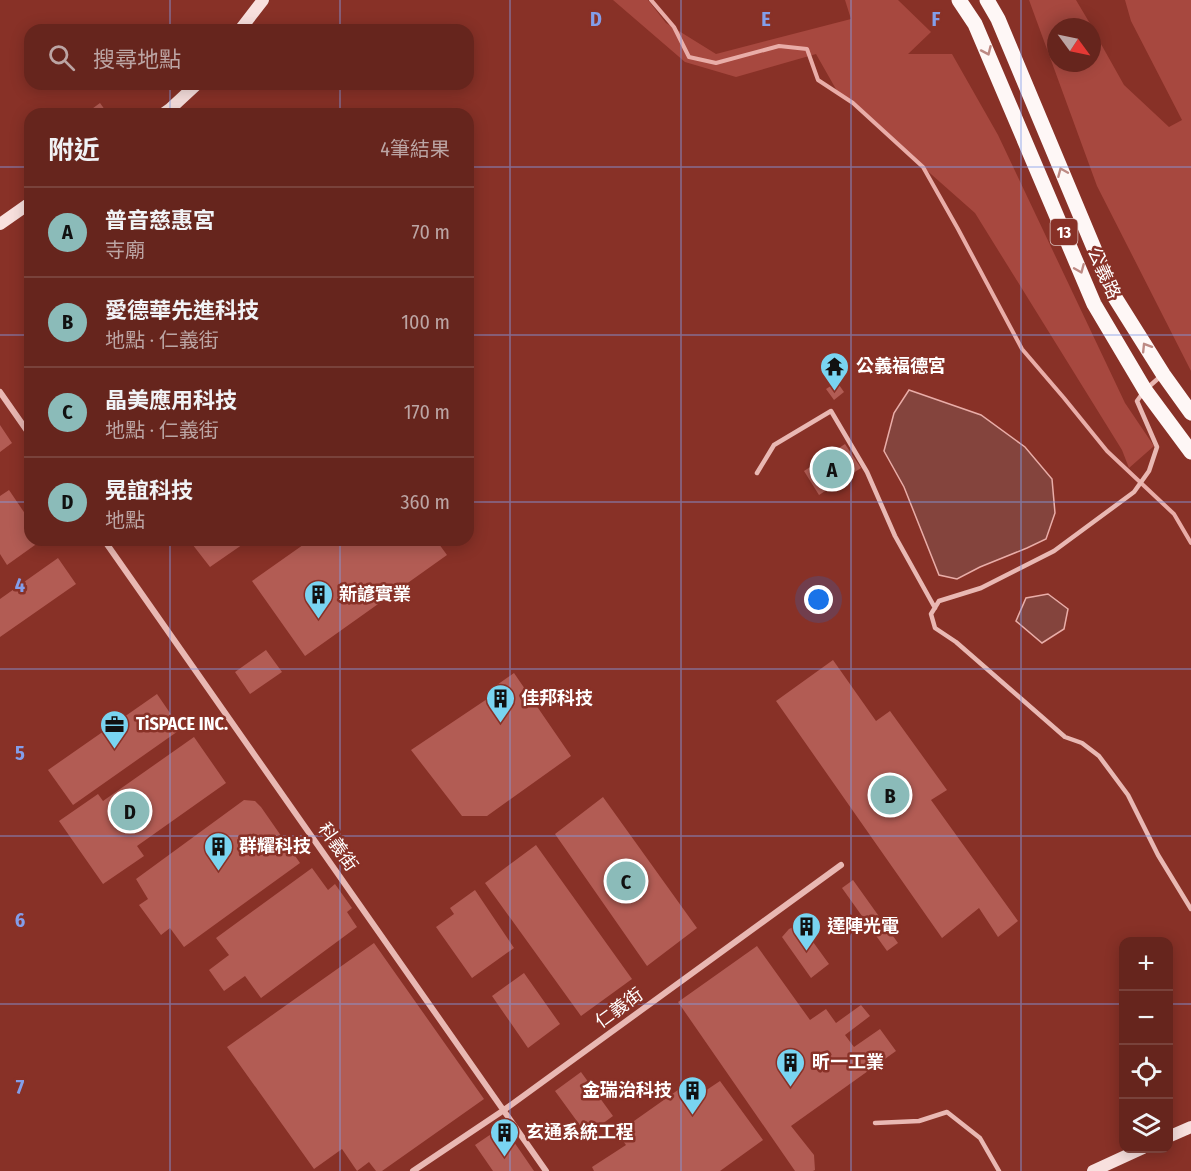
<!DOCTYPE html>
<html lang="zh-TW">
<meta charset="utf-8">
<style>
body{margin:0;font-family:"Fira Sans Condensed","Noto Sans TC",sans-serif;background:#6c2d26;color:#f1f3f6}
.controls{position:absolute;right:18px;bottom:18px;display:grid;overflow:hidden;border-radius:12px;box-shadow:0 3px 15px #0003}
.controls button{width:54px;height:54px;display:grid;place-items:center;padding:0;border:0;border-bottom:2px solid #79423b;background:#66251d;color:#f1f3f6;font:30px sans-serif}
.compass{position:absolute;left:1047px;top:18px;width:54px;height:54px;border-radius:50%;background:#66251d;box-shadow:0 3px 15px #0003;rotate:123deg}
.you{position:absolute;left:819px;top:600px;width:21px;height:21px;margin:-15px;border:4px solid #fff;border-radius:50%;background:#1a73e8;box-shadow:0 0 0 9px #1a73e833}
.badge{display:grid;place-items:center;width:39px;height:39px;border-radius:50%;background:#8bbbb9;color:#111;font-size:20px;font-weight:700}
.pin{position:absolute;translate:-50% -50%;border:3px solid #fff;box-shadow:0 2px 6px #0006}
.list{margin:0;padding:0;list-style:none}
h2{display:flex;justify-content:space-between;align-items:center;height:78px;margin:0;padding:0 24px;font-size:26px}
h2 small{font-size:20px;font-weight:400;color:#bca5a4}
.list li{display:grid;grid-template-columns:39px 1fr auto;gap:18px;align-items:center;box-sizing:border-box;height:90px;padding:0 24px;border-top:2px solid #79423b}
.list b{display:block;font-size:22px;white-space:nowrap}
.list p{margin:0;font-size:20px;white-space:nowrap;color:#bca5a4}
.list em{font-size:20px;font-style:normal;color:#bca5a4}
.icon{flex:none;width:33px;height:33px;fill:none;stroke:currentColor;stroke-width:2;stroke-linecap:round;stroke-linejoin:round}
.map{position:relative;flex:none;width:1191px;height:1171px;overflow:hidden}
.search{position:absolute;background:#66251d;box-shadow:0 3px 15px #0003;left:24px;top:24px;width:450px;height:66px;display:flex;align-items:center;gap:15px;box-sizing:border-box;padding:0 21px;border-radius:18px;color:#bca5a4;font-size:22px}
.panel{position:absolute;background:#66251d;box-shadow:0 3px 15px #0003;left:24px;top:108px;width:450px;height:438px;border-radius:18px}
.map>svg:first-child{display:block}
.green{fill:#a7483f}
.water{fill:#84443d;stroke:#e9ada8;stroke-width:1.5}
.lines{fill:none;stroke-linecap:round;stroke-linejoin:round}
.stream{stroke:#e9ada8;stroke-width:4}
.building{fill:#b25c54}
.lane{stroke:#e9b8b3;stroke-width:4.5}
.street{stroke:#e9b8b3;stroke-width:6}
.secondary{stroke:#f8e0de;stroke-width:12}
.primary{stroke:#fef7f6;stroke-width:15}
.oneway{stroke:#bd8a84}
.grid{fill:none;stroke:#839eea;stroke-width:1.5;stroke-opacity:0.55}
.labels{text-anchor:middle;stroke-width:5;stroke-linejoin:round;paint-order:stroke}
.shield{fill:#883127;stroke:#dbc1be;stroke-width:1.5}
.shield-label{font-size:16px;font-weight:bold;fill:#fff}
.street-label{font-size:18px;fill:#fff;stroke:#883127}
.poi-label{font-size:18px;font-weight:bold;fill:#fff;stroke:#883127;text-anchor:start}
.grid-label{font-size:20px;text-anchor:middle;font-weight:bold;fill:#839eea;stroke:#883127;stroke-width:5;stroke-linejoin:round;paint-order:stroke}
</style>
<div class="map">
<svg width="1191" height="1171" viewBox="0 0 1191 1171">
<rect width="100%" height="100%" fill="#883127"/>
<!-- green -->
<path class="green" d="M613 0H648L666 23 716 54 851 19 845 0H898L931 32 908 54H952L998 135 1125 403 1154 446 1129 468 1122 450 975 213 837 91 816 54 736 77 685 62Z
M1029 0H1076L1092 27H1056V63H1092V28L1124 85 1169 127 1182 120 1131 21 1125 0H1191V371L1097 186Z"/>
<!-- water -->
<path class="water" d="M909 390 981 415 1025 447 1052 479 1055 513 1046 539 1027 548 980 567 957 579 939 575 904 487 884 451 894 413Z
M1048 594 1068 609 1064 629 1042 643 1016 621 1026 598Z"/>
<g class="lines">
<!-- stream -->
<path class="stream" d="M651 0 674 27 689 57 716 63 779 46 807 49 818 80 853 103 923 167 958 229 1022 349 1064 398 1107 451 1174 514 1191 543"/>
</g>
<!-- building -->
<path class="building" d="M100 103 108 114H85Z
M837 382 844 392 834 400 826 389Z
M0 425 12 443 0 452Z
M845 444 861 468 819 495 804 471Z
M9 490 30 521V540H42L7 565 0 554V496Z
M189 540H249L210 567Z
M310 540H436L447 555 305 656 252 581Z
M58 558 76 584 0 637V599Z
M266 650 282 672 250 694 235 672Z
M833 660 876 721 890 711 947 790 931 800 1018 921 998 937 979 908 942 938 776 701Z
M514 673 571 756 487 816H462L411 750 490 697 487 692Z
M157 694 181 729 73 805 48 770Z
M194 737 226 783 137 846 144 856 103 884 59 821 98 794 103 801Z
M603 797 697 928 647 966 555 834Z
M244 800 255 801 261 807 300 863 184 947 170 928 161 935 139 905 148 899 136 879Z
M536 845 632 979 581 1016 485 883Z
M312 868 328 890 335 884 352 908 347 912 357 927 261 998 245 976 224 991 209 970 229 955 216 938Z
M853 880 898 943 887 951 842 888Z
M475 890 514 948 472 978 436 927 454 914 450 908Z
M800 924 829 964 811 978 782 937 789 929Z
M374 943 484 1099 382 1171H376L369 1162 357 1171 342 1149 314 1169 227 1047Z
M757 946 810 1020 826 1009 836 1023 861 1005 870 1016 845 1035 854 1047 880 1029 896 1051 791 1126 814 1155 815 1170 813 1171H795L678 1002Z
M524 973 560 1024 528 1048 492 996Z
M581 1072 613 1116 587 1135 555 1091Z
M720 1081 763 1140 720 1171H594L592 1167 626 1145 617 1133 685 1085 693 1099Z
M503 1126 534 1171H493L475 1145Z"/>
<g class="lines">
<!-- lane -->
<path class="lane" d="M1161 376 1145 390 1137 401 1157 447 1149 471 1134 492 1054 551 981 588 939 601 931 614 935 628 956 642 1065 737 1082 743 1099 756 1128 795 1158 855 1191 909
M757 473 774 445 831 411 867 472 895 536 935 608
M875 1123 919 1121 947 1112 980 1138 999 1171"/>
<!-- street -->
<path class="street" d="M0 392 30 435
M104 540 546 1171
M413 1171 504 1110 841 865"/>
<!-- secondary -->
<path class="secondary" d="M240 30 263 0
M163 114 170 109 197 84
M0 224 30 203
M1168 1137 1191 1127
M1093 1171 1143 1148"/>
<!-- primary -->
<path class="primary" d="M959 0 975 24 1094 304 1145 390 1191 452
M987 0 998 19 1114 296 1163 374 1191 413"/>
</g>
<!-- one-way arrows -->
<defs><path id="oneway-chevron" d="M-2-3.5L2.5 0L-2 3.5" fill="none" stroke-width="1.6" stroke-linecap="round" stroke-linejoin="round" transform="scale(1.5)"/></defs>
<g class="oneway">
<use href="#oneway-chevron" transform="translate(987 51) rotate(66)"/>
<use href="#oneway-chevron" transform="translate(1062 172) rotate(-113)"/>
<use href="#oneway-chevron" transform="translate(1080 269) rotate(67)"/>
<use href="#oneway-chevron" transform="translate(1146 347) rotate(-122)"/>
</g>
<!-- grid -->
<path class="grid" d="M170 0V30M340 0V30M510 0V1171M681 0V1171M851 0V1171M1021 0V1171M170 84V114M340 84V114M0 167H30M468 167H1191M0 335H30M468 335H1191M0 502H30M468 502H1191M170 540V1171M340 540V1171M0 669H1191M0 836H1191M0 1004H1124M1168 1004H1191"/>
<!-- icons -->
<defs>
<symbol id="temple-pin" viewBox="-11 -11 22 30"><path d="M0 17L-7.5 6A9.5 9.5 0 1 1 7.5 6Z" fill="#79d4f1" stroke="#883127"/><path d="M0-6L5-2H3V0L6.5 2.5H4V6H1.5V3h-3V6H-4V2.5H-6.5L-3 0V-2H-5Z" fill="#111"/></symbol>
<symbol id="building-pin" viewBox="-11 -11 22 30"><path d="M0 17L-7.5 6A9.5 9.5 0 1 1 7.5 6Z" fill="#79d4f1" stroke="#883127"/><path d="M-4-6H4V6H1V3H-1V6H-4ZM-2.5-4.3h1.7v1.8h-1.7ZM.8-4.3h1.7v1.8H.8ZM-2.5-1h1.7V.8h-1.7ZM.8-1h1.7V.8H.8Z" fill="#111"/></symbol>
<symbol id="office-pin" viewBox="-11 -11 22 30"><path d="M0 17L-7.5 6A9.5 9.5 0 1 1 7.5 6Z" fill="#79d4f1" stroke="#883127"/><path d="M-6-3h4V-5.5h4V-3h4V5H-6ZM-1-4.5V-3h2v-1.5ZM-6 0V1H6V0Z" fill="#111"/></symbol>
</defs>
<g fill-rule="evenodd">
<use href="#temple-pin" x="818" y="350" width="33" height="45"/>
<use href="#building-pin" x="302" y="578" width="33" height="45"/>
<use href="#building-pin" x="484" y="682" width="33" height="45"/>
<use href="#office-pin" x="98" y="708" width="33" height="45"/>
<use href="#building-pin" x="202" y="830" width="33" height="45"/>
<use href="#building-pin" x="790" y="910" width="33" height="45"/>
<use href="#building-pin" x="774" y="1046" width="33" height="45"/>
<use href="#building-pin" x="676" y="1074" width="33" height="45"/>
<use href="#building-pin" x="488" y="1116" width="33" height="45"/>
</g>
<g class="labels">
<!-- shield labels -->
<rect class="shield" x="1050.5" y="219" width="27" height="26" rx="4.5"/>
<g class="shield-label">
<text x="1064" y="238">13</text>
</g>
<!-- street labels -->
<g class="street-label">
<text transform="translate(1104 273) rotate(66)" y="6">公義路</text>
<text transform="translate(338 847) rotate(55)" y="6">科義街</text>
<text transform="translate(619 1008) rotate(-36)" y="6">仁義街</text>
</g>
<!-- poi labels -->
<g class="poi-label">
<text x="856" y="372">公義福德宮</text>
<text x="339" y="600">新諺實業</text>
<text x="521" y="704">佳邦科技</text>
<text x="136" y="730">TiSPACE INC.</text>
<text x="239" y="852">群耀科技</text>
<text x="827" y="932">達陣光電</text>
<text x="812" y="1068">昕一工業</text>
<text x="672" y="1096" text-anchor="end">金瑞治科技</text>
<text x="526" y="1138">玄通系統工程</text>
</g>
</g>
<g class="grid-label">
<text x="596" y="26">D</text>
<text x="766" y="26">E</text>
<text x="936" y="26">F</text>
<text x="20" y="592">4</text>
<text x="20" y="760">5</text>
<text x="20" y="927">6</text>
<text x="20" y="1094">7</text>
</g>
</svg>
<div class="controls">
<button>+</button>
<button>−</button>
<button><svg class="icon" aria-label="locate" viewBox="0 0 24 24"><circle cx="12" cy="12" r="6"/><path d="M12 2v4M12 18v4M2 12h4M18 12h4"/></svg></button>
<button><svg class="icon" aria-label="layers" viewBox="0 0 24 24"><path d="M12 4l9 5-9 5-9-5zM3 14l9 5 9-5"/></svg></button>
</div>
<svg class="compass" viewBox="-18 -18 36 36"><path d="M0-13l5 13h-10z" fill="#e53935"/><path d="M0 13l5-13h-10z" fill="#bca5a4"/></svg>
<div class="you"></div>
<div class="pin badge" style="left:832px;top:469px">A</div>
<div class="pin badge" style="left:890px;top:795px">B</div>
<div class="pin badge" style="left:626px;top:881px">C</div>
<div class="pin badge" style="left:130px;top:811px">D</div>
<div class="search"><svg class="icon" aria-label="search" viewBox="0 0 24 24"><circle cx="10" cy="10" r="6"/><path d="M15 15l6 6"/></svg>搜尋地點</div>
<section class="panel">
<h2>附近<small>4筆結果</small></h2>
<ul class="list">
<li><span class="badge">A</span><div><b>普音慈惠宮</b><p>寺廟</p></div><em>70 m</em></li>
<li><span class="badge">B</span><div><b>愛德華先進科技</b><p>地點 · 仁義街</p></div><em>100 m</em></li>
<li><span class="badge">C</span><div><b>晶美應用科技</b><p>地點 · 仁義街</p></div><em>170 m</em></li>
<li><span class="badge">D</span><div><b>晃誼科技</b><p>地點</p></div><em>360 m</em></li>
</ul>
</section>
</div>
